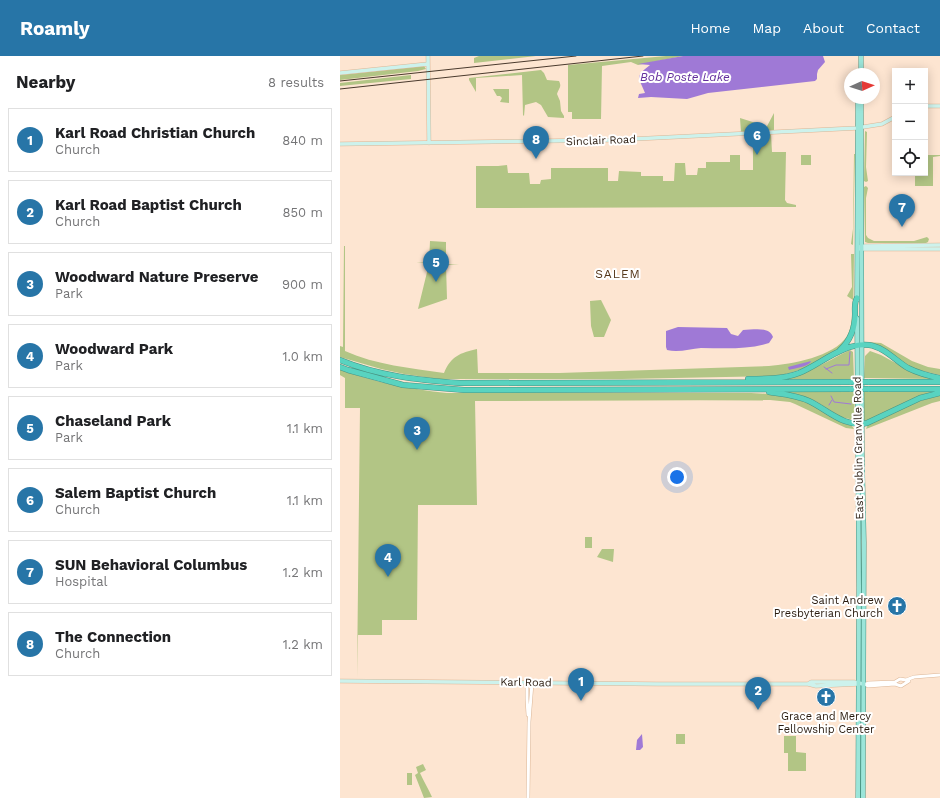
<!DOCTYPE html>
<meta charset="utf-8">
<style>
body{margin:0;font-family:"Work Sans",sans-serif;background:#f2f2f2;color:#202124}
.controls{position:absolute;right:12px;top:12px;display:grid;overflow:hidden;border-radius:0px;box-shadow:0 2px 10px #0003}
.controls button{width:36px;height:36px;display:grid;place-items:center;padding:0;border:0;border-bottom:1px solid #e0e0e0;background:#fff;color:#202124;font:20px sans-serif}
.compass{position:absolute;left:504px;top:12px;width:36px;height:36px;border-radius:50%;background:#fff;box-shadow:0 2px 10px #0003;rotate:87deg}
.you{position:absolute;left:337px;top:421px;width:14px;height:14px;margin:-10px;border:3px solid #fff;border-radius:50%;background:#1a73e8;box-shadow:0 0 0 6px #1a73e833}
.badge{display:grid;place-items:center;width:26px;height:26px;border-radius:50%;background:#2775a7;color:#fff;font-size:13px;font-weight:700}
.pin{position:absolute;translate:-50% -33px;filter:drop-shadow(0 1px 2px #0008)}
.pin::after{content:'';position:absolute;top:21px;width:14px;height:12px;background:inherit;clip-path:polygon(0 0,100% 0,50% 100%)}
.list{margin:0;padding:0;list-style:none}
h2{display:flex;justify-content:space-between;align-items:center;height:52px;margin:0;padding:0 16px;font-size:17px}
h2 small{font-size:13px;font-weight:400;color:#757577}
.list li{display:grid;grid-template-columns:26px 1fr auto;gap:12px;align-items:center;box-sizing:border-box;height:64px;margin:0 8px 8px;padding:0 8px;border:1px solid #e0e0e0;border-radius:0px}
.list b{display:block;font-size:15px;white-space:nowrap}
.list p{margin:0;font-size:13px;white-space:nowrap;color:#757577}
.list em{font-size:13px;font-style:normal;color:#757577}
.icon{flex:none;width:22px;height:22px;fill:none;stroke:currentColor;stroke-width:2;stroke-linecap:round;stroke-linejoin:round}
.map{position:relative;flex:none;width:600px;height:742px;overflow:hidden}
header{display:flex;align-items:center;gap:24px;box-sizing:border-box;height:56px;padding:0 20px;background:#2775a7;color:#fff}
header strong{font-size:19px}
nav{display:flex;gap:22px;margin-inline-start:auto;font-size:14px}
main{display:flex}
aside{flex:1;background:#fff}
.map>svg:first-child{display:block}
.green{fill:#b2c585}
.water{fill:#9f79d6}
.lines{fill:none;stroke-linecap:round;stroke-linejoin:round}
.stream{stroke:#9f79d6;stroke-width:1}
.tertiary-casing{stroke:#dcb696;stroke-width:4}
.secondary-casing{stroke:#dcb696;stroke-width:4.5}
.primary-casing{stroke:#489382;stroke-width:5}
.motorway-casing{stroke:#489382;stroke-width:6}
.tertiary{stroke:#fff;stroke-width:3}
.secondary{stroke:#cdf2ec;stroke-width:3.5}
.primary{stroke:#9be5d9;stroke-width:4}
.motorway{stroke:#59d3c0;stroke-width:5}
.rail{stroke:#4a3a2d;stroke-width:1}
.motorway-bridge-casing{stroke:#489382;stroke-width:6;stroke-linecap:butt}
.motorway-bridge{stroke:#59d3c0;stroke-width:5}
.labels{text-anchor:middle;stroke-width:4;stroke-linejoin:round;paint-order:stroke}
.street-label{font-size:11px;fill:#291b0f;stroke:#fff}
.poi-label{font-size:11px;fill:#291b0f;stroke:#fff;text-anchor:end}
.water-label{font-size:12px;font-style:italic;fill:#632e9c;stroke:#fff}
.neighbourhood-label{font-size:12px;letter-spacing:1px;fill:#553619;stroke:#fff}
</style>
<header>
<strong>Roamly</strong>
<nav><a>Home</a><a>Map</a><a>About</a><a>Contact</a></nav>
</header>
<main>
<aside>
<h2>Nearby<small>8 results</small></h2>
<ul class="list">
<li><span class="badge">1</span><div><b>Karl Road Christian Church</b><p>Church</p></div><em>840 m</em></li>
<li><span class="badge">2</span><div><b>Karl Road Baptist Church</b><p>Church</p></div><em>850 m</em></li>
<li><span class="badge">3</span><div><b>Woodward Nature Preserve</b><p>Park</p></div><em>900 m</em></li>
<li><span class="badge">4</span><div><b>Woodward Park</b><p>Park</p></div><em>1.0 km</em></li>
<li><span class="badge">5</span><div><b>Chaseland Park</b><p>Park</p></div><em>1.1 km</em></li>
<li><span class="badge">6</span><div><b>Salem Baptist Church</b><p>Church</p></div><em>1.1 km</em></li>
<li><span class="badge">7</span><div><b>SUN Behavioral Columbus</b><p>Hospital</p></div><em>1.2 km</em></li>
<li><span class="badge">8</span><div><b>The Connection</b><p>Church</p></div><em>1.2 km</em></li>
</ul>
</aside>
<div class="map">
<svg width="600" height="742" viewBox="0 0 600 742">
<rect width="100%" height="100%" fill="#fde5d1"/>
<!-- green -->
<path class="green" d="M139 0H196L134 7V2Z
M326 0H343L298 9 291 6 262 10 261 63H232V56H228V9Z
M84 10 86 13 78 15 0 24V19Z
M201 14 204 17 207 24 219 25C222 31 219 32 217 38L220 45 221 55 224 60V62L208 61 201 49 196 46 185 49 184 60 183 59 182 19 136 22V36L129 24V22Z
M71 19V23L0 30V27Z
M153 33H169V47L160 46 162 42 160 40H157Z
M434 57V74L431 78 432 96H446L445 144 447 147 456 149V151L136 152V110H158L167 109 168 117H189L190 128H200L201 124 211 123V112H268V125H278L279 115 301 116V120H323V125H334L335 107H345L346 119H357L358 112H366V106H390V99H400V114H413V79L411 76H401L400 62 419 68V73L425 74Z
M525 75 527 76 526 111 528 125 526 126 524 125Z
M514 98H515L513 189 511 188 513 173Z
M461 99H471V109H461Z
M585 99H600V100L593 101V130H575V117H585Z
M526 130 528 132 526 142V179L528 182 534 185H574L587 181 589 183 588 186 586 187H528L525 186 524 131Z
M90 185 106 186V208L119 209H106L107 243 78 253 89 208 76 206 89 207Z
M4 190H5V295C36 309 71 312 104 317 111 300 120 297 137 293L138 317H219L429 310C451 308 494 301 507 280 513 269 512 256 513 244L507 240 512 231 511 198H514L513 265C511 274 508 284 502 291 489 305 454 317 436 320L282 323H99L64 318 41 313 0 301V290L3 291Z
M261 244 271 264 264 281H254L251 270 250 245Z
M527 286 541 287 572 305 588 311 600 313V319L574 313 538 290Z
M510 294 513 296 514 323H438C449 320 459 318 469 314 484 309 496 300 510 294Z
M530 295 541 299 572 316 593 323 524 322 525 300Z
M0 313C35 327 70 333 107 337H398C424 337 451 338 474 349 488 357 496 365 512 370L514 373 506 372 455 348 450 346 430 344 135 345 137 449H78L77 564H42V579H18L17 621 20 352H5V322L0 319Z
M524 335H600L527 366 524 365Z
M440 336H515L514 364 501 361 477 346 466 341Z
M600 339V345L592 347 526 373 528 368 573 347Z
M245 481H252V492H245Z
M262 493H274L273 506 257 501Z
M336 678H345V688H336Z
M444 680H456V696L466 697V715H448V697H444Z
M83 708 86 714 80 717C84 726 88 732 92 741L84 742 75 719 78 717 76 711Z
M67 717H72V729H67Z"/>
<!-- water -->
<path class="water" d="M343 0H483L485 6 478 14 477 18V23L475 25 368 37 347 43 311 41 298 42 299 38 305 37C298 20 295 21 310 9L298 8Z
M338 271 387 272 391 278 398 280 403 274C413 274 429 270 433 281L429 287C408 294 383 292 361 292 350 293 338 297 327 294L326 291V275Z
M471 305 470 307C466 311 455 312 449 314L448 311Z
M302 678 303 691 300 694H296L297 684Z"/>
<g class="lines">
<!-- stream -->
<path class="stream" d="M484 311 492 317
M486 313 496 309H509L510 296
M491 340 494 346 511 348
M489 349 492 344"/>
<defs>
<path id="tertiary" d="M187 627V643L188 659
M525 628 528 630 555 628 561 630 569 625
M526 628 528 627 555 626 560 623 566 624 574 621 600 619
M188 742 189 666 192 627"/>
<path id="secondary" d="M88 0 89 87
M0 17 88 8
M585 50H600
M0 88 273 84 517 72 542 68 555 61
M519 191 525 190 600 189
M520 193H600
M0 625 318 628H468L471 626H514L523 628
M468 628 476 630 518 628"/>
<path id="primary" d="M521 0V18
M521 42 522 397 524 486 523 742
M517 244 518 42
M517 262 519 531 518 742"/>
<path id="motorway" d="M500 294C511 284 515 273 515 258 515 252 514 247 517 242
M0 304C39 320 78 324 120 327L511 326
M0 311 8 314 63 329 124 334 511 333
M408 323C425 323 443 323 459 317 481 308 504 286 529 289 544 291 556 305 568 312 578 317 589 320 600 322
M528 326H600
M528 333H600
M429 336C443 338 457 339 469 345 488 354 504 372 527 367L580 342 600 337"/>
</defs>
<!-- tertiary casing -->
<use href="#tertiary" class="tertiary-casing"/>
<!-- secondary casing -->
<use href="#secondary" class="secondary-casing"/>
<!-- primary casing -->
<use href="#primary" class="primary-casing"/>
<!-- motorway casing -->
<use href="#motorway" class="motorway-casing"/>
<!-- tertiary -->
<use href="#tertiary" class="tertiary"/>
<!-- secondary -->
<use href="#secondary" class="secondary"/>
<!-- primary -->
<use href="#primary" class="primary"/>
<!-- motorway -->
<use href="#motorway" class="motorway"/>
<!-- rail -->
<path class="rail" d="M0 25 236 0
M0 33 303 0"/>
<defs>
<path id="motorway-bridge" d="M511 326H528
M511 333H528"/>
</defs>
<!-- motorway-bridge casing -->
<use href="#motorway-bridge" class="motorway-bridge-casing"/>
<!-- motorway-bridge -->
<use href="#motorway-bridge" class="motorway-bridge"/>
</g>
<!-- icons -->
<defs>
<symbol id="church-disc" viewBox="-11 -11 22 22"><circle r="9.5" fill="#2775a7" stroke="#fff"/><path d="M-1.2-6h2.4v3.5h3.3v2.4h-3.3V6h-2.4V-.1h-3.3v-2.4h3.3Z" fill="#fff"/></symbol>
</defs>
<g fill-rule="evenodd">
<use href="#church-disc" x="546" y="539" width="22" height="22"/>
<use href="#church-disc" x="475" y="630" width="22" height="22"/>
</g>
<g class="labels">
<!-- street labels -->
<g class="street-label">
<text transform="translate(261 84) rotate(-2)" y="4">Sinclair Road</text>
<text transform="translate(518 392) rotate(-91)" y="4">East Dublin Granville Road</text>
<text transform="translate(186 626) rotate(1)" y="4">Karl Road</text>
</g>
<!-- poi labels -->
<g class="poi-label">
<text x="543" y="548">Saint Andrew<tspan x="543" dy="13">Presbyterian Church</tspan></text>
<text x="486" y="664" text-anchor="middle">Grace and Mercy<tspan x="486" dy="13">Fellowship Center</tspan></text>
</g>
<!-- water labels -->
<g class="water-label">
<text x="345" y="25">Bob Poste Lake</text>
</g>
<!-- neighbourhood labels -->
<g class="neighbourhood-label">
<text x="278" y="222">SALEM</text>
</g>
</g>
</svg>
<div class="controls">
<button>+</button>
<button>−</button>
<button><svg class="icon" aria-label="locate" viewBox="0 0 24 24"><circle cx="12" cy="12" r="6"/><path d="M12 2v4M12 18v4M2 12h4M18 12h4"/></svg></button>
</div>
<svg class="compass" viewBox="-18 -18 36 36"><path d="M0-13l5 13h-10z" fill="#e53935"/><path d="M0 13l5-13h-10z" fill="#757577"/></svg>
<div class="you"></div>
<div class="pin badge" style="left:241px;top:645px">1</div>
<div class="pin badge" style="left:418px;top:654px">2</div>
<div class="pin badge" style="left:77px;top:394px">3</div>
<div class="pin badge" style="left:48px;top:521px">4</div>
<div class="pin badge" style="left:96px;top:226px">5</div>
<div class="pin badge" style="left:417px;top:99px">6</div>
<div class="pin badge" style="left:562px;top:171px">7</div>
<div class="pin badge" style="left:196px;top:103px">8</div>
</div>
</main>
